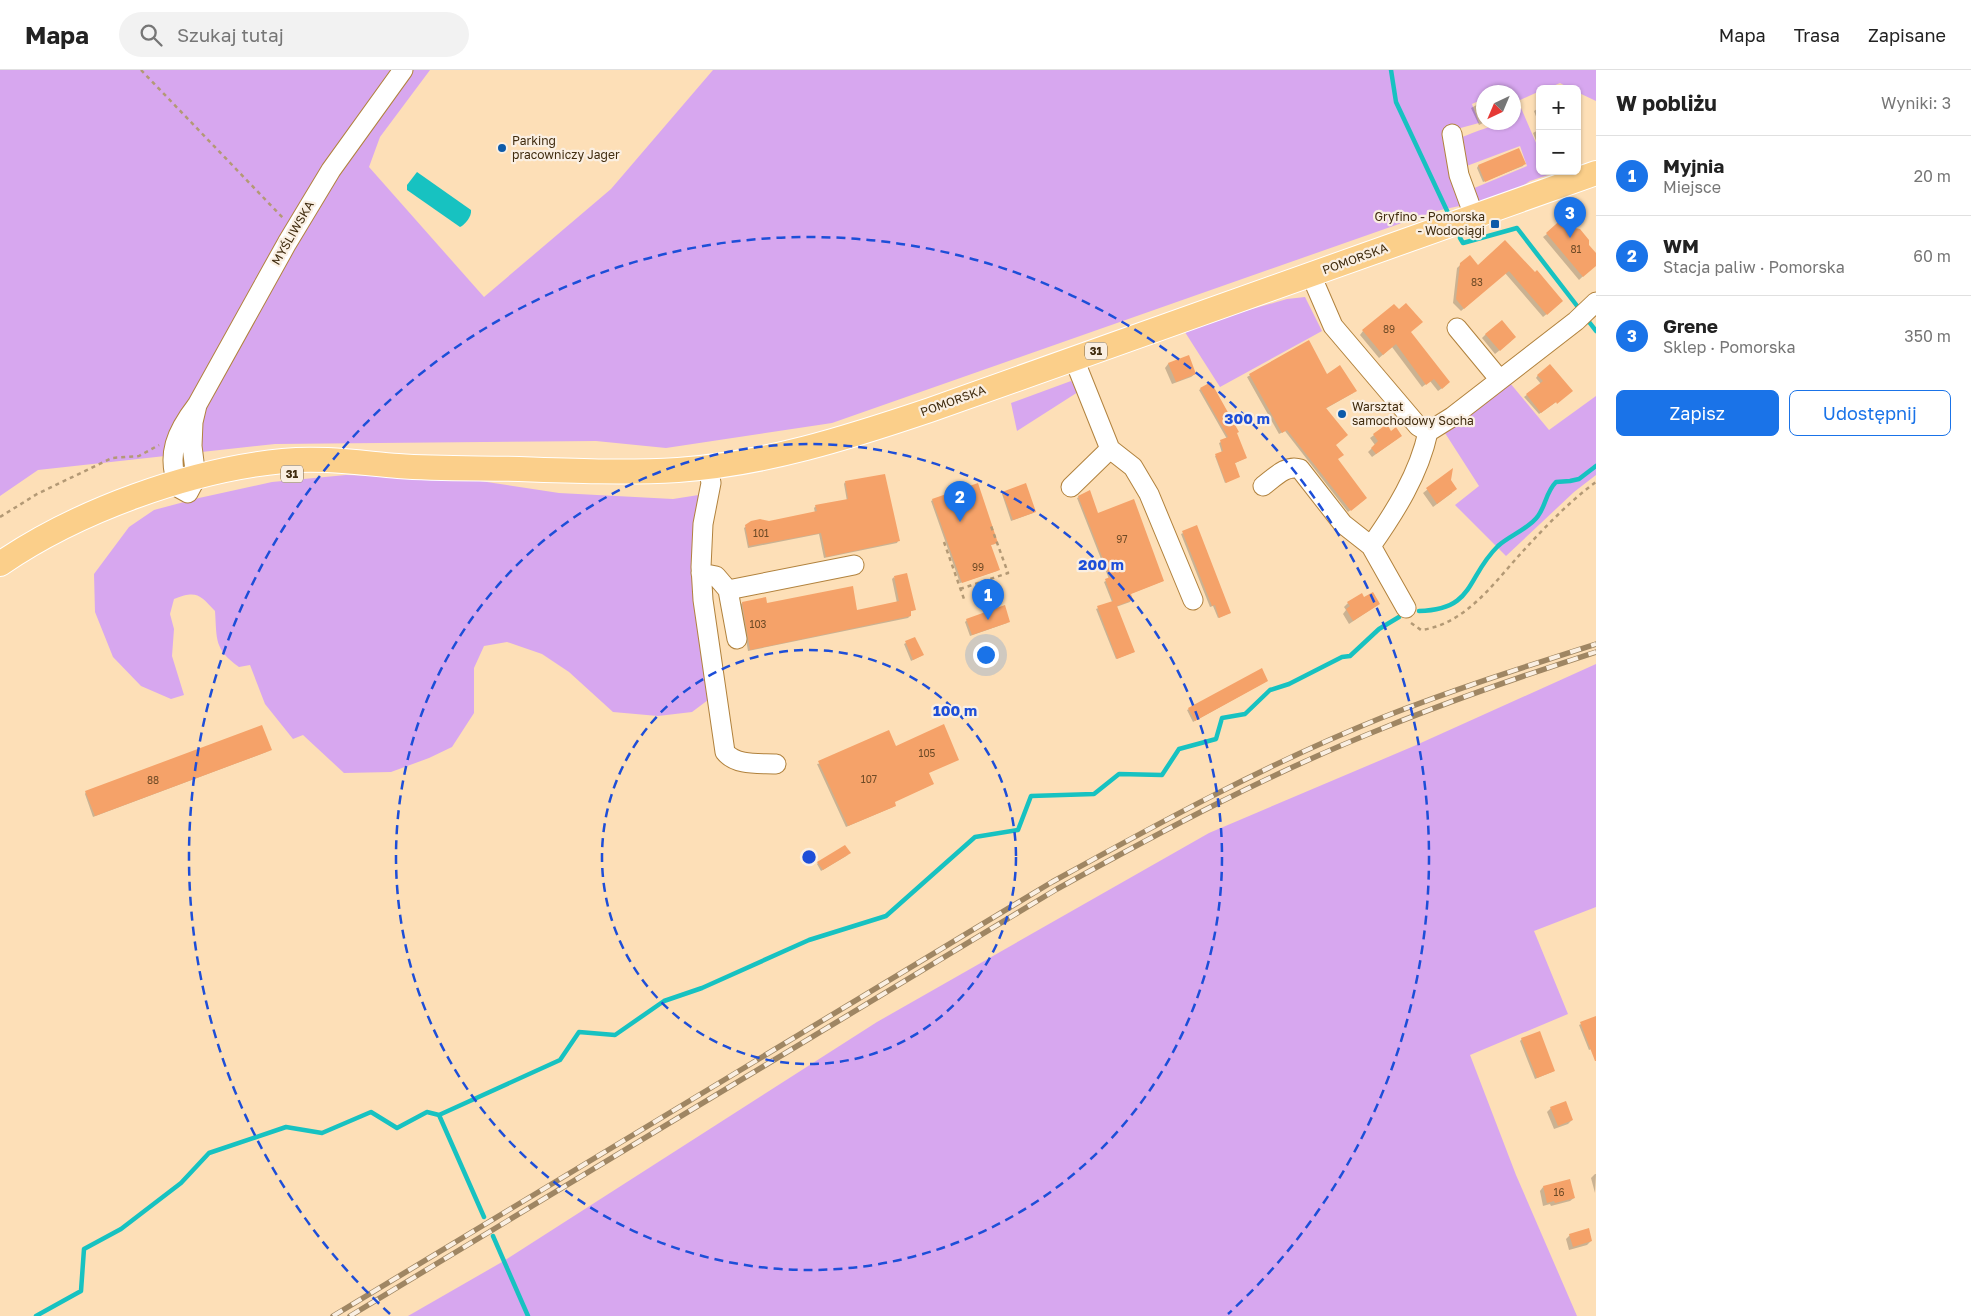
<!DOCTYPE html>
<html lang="pl">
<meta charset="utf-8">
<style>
body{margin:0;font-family:"Golos Text",sans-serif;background:#f2f2f2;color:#222}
.controls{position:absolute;right:15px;top:15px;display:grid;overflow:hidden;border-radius:8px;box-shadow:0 1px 4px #0004}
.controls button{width:45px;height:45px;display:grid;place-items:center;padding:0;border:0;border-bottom:1px solid #e0e0e0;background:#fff;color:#222;font:25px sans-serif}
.compass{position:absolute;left:1476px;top:15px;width:45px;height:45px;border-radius:50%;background:#fff;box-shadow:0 1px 4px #0004;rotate:224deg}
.you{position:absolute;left:985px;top:584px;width:18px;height:18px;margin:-12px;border:4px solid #fff;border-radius:50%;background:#1a73e8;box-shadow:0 0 0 8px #1a73e833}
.badge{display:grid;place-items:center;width:32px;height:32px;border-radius:50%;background:#1a73e8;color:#fff;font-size:16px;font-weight:700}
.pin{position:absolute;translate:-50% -41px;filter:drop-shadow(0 1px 2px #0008)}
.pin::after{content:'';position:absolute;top:26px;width:18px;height:15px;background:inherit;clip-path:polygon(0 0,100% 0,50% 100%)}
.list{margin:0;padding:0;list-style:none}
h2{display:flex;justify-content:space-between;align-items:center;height:65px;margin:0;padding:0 20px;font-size:21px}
h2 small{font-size:16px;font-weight:400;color:#767676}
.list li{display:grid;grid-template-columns:32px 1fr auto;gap:15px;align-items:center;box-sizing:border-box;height:80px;padding:0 20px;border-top:1px solid #e0e0e0}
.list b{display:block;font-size:19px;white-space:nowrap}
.list p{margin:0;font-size:16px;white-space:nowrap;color:#767676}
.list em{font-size:16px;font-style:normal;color:#767676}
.actions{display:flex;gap:10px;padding:15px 20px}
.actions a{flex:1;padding:11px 0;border:1px solid #1a73e8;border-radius:8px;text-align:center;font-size:18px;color:#1a73e8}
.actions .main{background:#1a73e8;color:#fff}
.icon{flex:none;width:28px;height:28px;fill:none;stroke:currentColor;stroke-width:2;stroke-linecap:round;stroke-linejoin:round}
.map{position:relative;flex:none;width:1596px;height:1246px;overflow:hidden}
header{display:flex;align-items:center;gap:30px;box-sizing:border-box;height:70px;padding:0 25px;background:#fff;border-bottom:1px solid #e0e0e0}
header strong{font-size:24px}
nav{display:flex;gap:28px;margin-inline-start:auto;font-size:18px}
.search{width:350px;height:45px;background:#f2f2f2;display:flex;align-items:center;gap:12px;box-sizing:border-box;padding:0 18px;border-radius:28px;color:#767676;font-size:19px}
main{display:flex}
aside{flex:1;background:#fff}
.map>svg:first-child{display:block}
.green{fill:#d7a7ef}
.water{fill:#17c2c1}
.shadow{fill:#0003}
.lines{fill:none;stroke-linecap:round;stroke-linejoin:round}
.stream{stroke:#17c2c1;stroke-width:4.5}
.building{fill:#f5a269}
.minor-casing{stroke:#b1823d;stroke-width:21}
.major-casing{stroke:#fff;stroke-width:26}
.path{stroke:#b39975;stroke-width:2.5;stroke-dasharray:4 4;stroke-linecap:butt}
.minor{stroke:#fff;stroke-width:19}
.major{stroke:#fbcf8a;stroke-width:24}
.rail-casing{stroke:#9f8663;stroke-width:5.5}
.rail{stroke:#faefe2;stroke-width:4;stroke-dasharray:11;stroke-linecap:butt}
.ring{fill:none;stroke:#1d4ed8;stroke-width:2.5;stroke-dasharray:9 6}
.poi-dot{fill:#0c5aa9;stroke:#faefe2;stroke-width:2}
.labels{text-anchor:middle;stroke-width:4.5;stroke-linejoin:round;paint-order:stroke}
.number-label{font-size:10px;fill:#6d4a26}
.shield{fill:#faefe2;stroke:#78664e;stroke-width:1}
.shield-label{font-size:11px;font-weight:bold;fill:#402c0f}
.poi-label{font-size:12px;fill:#402c0f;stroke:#faefe2;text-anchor:start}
.street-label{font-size:12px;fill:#402c0f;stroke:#faefe2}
.centre{fill:#1d4ed8;stroke:#faefe2;stroke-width:2.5}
.ring-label{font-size:15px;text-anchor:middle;font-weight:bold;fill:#1d4ed8;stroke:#faefe2;stroke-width:4.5;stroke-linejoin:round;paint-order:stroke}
</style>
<header>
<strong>Mapa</strong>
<div class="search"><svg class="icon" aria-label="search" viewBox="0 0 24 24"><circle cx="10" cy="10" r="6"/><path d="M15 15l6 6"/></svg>Szukaj tutaj</div>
<nav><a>Mapa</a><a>Trasa</a><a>Zapisane</a></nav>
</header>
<main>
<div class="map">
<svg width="1596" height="1246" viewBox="0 0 1596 1246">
<rect width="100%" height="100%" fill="#fddfb7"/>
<!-- green -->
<path class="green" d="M0 0H430L380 67 369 97 484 227 611 119 713 0H1596V31L1577 22V19H1571L1560 13 1546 19H1540V21L1518 31 1540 82V101H1550L1551 104 1530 111 1512 123 1475 134 1472 119 1527 96 1520 76 1464 97 1459 68C1477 62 1494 53 1514 52V22H1484L1483 29 1472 34 1479 53 1442 63 1464 135 1436 141 832 353 666 378 596 371 275 374 38 400 0 426Z
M1305 227 1322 261 1220 317 1183 259 1287 229Z
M1071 311 1078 322 1017 361 1011 333Z
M1510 313 1549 360 1596 326V405L1574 422 1506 486 1455 435 1479 416 1445 363Z
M346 405 467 409 559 423 673 429 705 424 712 627 692 642 658 646 613 642 569 602 542 584 507 572 484 576 474 598V643L452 677 429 688 391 702 344 703 303 665 293 669 265 634 250 595 239 597C214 579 217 570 215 541 200 525 197 520 174 529L170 544 174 559 172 586 184 625 171 629 141 616 113 587 95 542 94 504 129 457 154 440 199 428 272 412Z
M1596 594V837L1534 861 1568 944 1470 985 1516 1105 1577 1246H408L502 1192 877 952 1209 763 1414 676Z"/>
<!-- water -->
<path class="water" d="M417 102 471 140C472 146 465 155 460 157L407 120V115Z"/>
<!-- shadow -->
<path class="shadow" d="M1484 31 1485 52 1479 55 1471 38Z
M1540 37V52H1538L1534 41Z
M1540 59V78H1539L1533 63Z
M1519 80 1524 94 1523 96 1483 112 1477 98 1478 96Z
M1575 159 1596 186V194L1579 210 1543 167 1547 164Z
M1505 172 1559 234 1543 247 1505 203 1461 241 1453 233 1457 198 1469 187 1478 197Z
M1363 261 1409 262 1445 316 1438 321 1430 311 1422 317 1392 277 1379 288 1360 265Z
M1486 264 1511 271 1495 284 1482 268Z
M1308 272 1327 306 1353 323 1325 339 1336 390 1364 430 1348 442 1285 361 1279 364 1247 307Z
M1188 287 1195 304 1191 307 1172 314 1165 298 1168 294Z
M1538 305 1569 323 1539 344 1524 327 1541 314 1536 308Z
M1211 313 1236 363 1246 388 1233 394 1238 407 1225 413 1215 386 1222 383 1219 373 1227 369 1199 320Z
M1374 365 1397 369 1372 387 1368 382 1375 375 1370 368Z
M1451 401 1449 410 1452 423 1433 437 1423 423Z
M845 412 898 471 897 473 824 488 819 464 748 478 744 458 752 452H769L815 443 814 438 816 436 847 431 844 414Z
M1003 423 1033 443 1011 451 1002 424Z
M1079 427 1163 511 1130 524 1131 530 1130 532 1116 537 1134 582 1116 589 1096 539 1112 532 1104 512 1109 509 1077 428Z
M933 430 995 474 990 475 998 500 997 501 960 513 931 431Z
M1196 457 1230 543 1218 548 1213 536 1210 537 1181 464Z
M894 507 914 540 909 542 910 546 908 548 748 581 740 535 742 533 856 541 897 533 892 509Z
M1364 529 1379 534 1349 554 1343 544 1346 540 1344 537 1348 533Z
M967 550 1007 553 970 566 965 552Z
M915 568 921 586 911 591 904 574Z
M1267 611 1193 652 1187 640 1189 639Z
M895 677 928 703 933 714 893 732V737L846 757 817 694Z
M269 681 93 747 85 724 86 722Z
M848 785 821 801 817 794 818 793Z
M1596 947V977L1589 980 1579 955Z
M1522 969 1554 1001 1552 1002 1535 1009 1520 971Z
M1551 1038 1572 1050 1568 1054 1554 1059 1547 1042Z
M1595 1104H1596L1595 1123 1591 1108Z
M1543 1117 1574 1128 1570 1131 1551 1136 1550 1134 1543 1136 1540 1121Z
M1570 1165 1591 1171 1587 1175 1569 1180 1566 1169Z"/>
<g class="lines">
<!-- stream -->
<path class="stream" d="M1391 0 1396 32 1449 145
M1460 168 1463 173 1517 158 1581 241
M1586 248 1596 261
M1419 541C1475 540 1466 507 1498 476 1509 466 1530 458 1538 446 1546 435 1546 422 1556 412L1570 411 1579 409 1596 396
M484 1147 439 1045 560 990 579 962 615 965 664 931 702 918 809 870 886 846 975 767 1018 760 1031 726 1094 724 1119 704 1162 705 1179 679 1216 669 1222 648 1245 644 1270 620 1289 614 1342 587 1350 586 1379 559 1399 547
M493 1166 528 1246
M36 1246 81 1221 84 1179 121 1159 181 1113 209 1083 286 1057 322 1063 371 1042 397 1058 427 1042 439 1045"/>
</g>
<!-- building -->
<path class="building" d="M1519 78 1526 94 1485 112 1478 95Z
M1565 146 1575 158 1580 159 1589 170V175L1596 183V196L1583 207 1546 163Z
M1505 170 1535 202 1537 200 1563 231 1547 245 1509 201 1464 239 1456 229 1460 193 1470 185 1478 195Z
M1406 233 1423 252 1411 262 1450 312 1442 319 1434 309 1426 315 1396 274 1383 285 1362 260 1394 234 1399 239Z
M1502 250 1516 267 1500 281 1485 264Z
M1309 270 1327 304 1340 295 1357 321 1326 338 1348 365 1336 375 1344 385 1338 389 1367 428 1351 441 1287 360 1282 363 1249 304Z
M1189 285 1196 304 1176 312 1168 293Z
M1550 294 1573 321 1557 334 1556 332 1541 343 1526 324 1543 311 1537 305Z
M1211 312 1239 362 1237 363 1247 388 1235 393 1240 407 1226 413 1215 384 1223 381 1220 370 1228 367 1200 318Z
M1387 354 1391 361 1396 357 1402 366 1376 384 1371 378 1378 371 1373 364Z
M1453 398 1451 410 1457 419 1437 434 1426 418Z
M885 404 900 471 826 487 821 463 749 476 745 455 751 451 760 449 769 451 817 441 815 435 848 429 845 411Z
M978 413 998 473 991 475 1000 500 962 513 932 429Z
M1026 413 1036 442 1013 450 1002 422Z
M1090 420 1098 443 1134 429 1164 511 1131 524 1133 530 1117 536 1135 582 1117 589 1097 536 1113 531 1105 509 1110 507 1078 426Z
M1197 455 1231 543 1219 548 1215 535 1212 536 1182 461Z
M907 503 916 540 911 541V546L750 580 742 532 766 527 767 533 853 516 857 540 899 531 894 506Z
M1373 522 1380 534 1353 551 1346 539 1350 536 1347 532 1362 523 1364 527Z
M1005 535 1010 552 972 565 966 549Z
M915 567 924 585 913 590 905 571Z
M1262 598 1268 611 1195 651 1188 638Z
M944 654 959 690 929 703 934 714 895 732 896 736 848 756 818 691 889 660 896 676Z
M262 655 272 680 95 746 85 721Z
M845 775 851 783 823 800 817 792Z
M1596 946V991H1595L1580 952Z
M1540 961 1555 1001 1537 1008 1521 968Z
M1566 1031 1573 1050 1558 1056 1550 1037Z
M1570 1109 1575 1128 1555 1133 1554 1131 1547 1133 1543 1116Z
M1589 1158 1592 1171 1573 1177 1569 1164Z"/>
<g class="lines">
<defs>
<path id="minor" d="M1452 64 1459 105 1474 146
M1311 205 1333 256 1418 356 1428 362 1452 347 1576 251 1596 232
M1457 258 1500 310
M1074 289 1110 379 1133 397 1149 424 1193 530
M197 335 193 352 192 376 196 408 188 423 179 418C165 385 177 361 197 335L287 173 331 100 403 0
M708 397 711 413 703 454 701 497 703 530 725 682C736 696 760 693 776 694
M1263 416C1274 408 1286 394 1300 399L1343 454 1371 476 1406 538
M1071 417 1110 379
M1371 476C1395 442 1419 404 1428 362
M701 503 716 506 728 520 854 495
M728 520 737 569"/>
<path id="major" d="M0 494C77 441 190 400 283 391 322 387 360 393 398 396 438 399 479 398 519 399 572 401 625 403 678 400 765 394 847 368 930 340L1596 103"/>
</defs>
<!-- minor casing -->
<use href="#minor" class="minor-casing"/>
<!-- major casing -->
<use href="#major" class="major-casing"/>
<!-- path -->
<path class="path" d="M141 0 283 148
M0 447 37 424 112 388 139 386 159 375
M944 472 964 529
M960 519 1008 503 991 456
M1411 553 1421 560C1467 554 1495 511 1524 480 1546 456 1570 431 1596 412"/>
<!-- minor -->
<use href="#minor" class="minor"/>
<!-- major -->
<use href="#major" class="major"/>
<defs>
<path id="rail" d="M333 1246 1052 812C1159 753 1267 694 1381 648 1452 620 1524 597 1596 574
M350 1246 1057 819C1164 760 1272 702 1386 657 1455 629 1525 605 1596 582"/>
</defs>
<!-- rail casing -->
<use href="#rail" class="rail-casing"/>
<!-- rail -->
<use href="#rail" class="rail"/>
</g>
<!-- distance rings -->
<g class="ring">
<circle cx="809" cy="787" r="207"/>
<circle cx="809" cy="787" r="413"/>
<path d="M390 1244A620 620 0 1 1 1228 1244"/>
</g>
<!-- markers -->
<g class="poi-dot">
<circle cx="502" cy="78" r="5"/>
<rect x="1490" y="149" width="10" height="10" rx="2.5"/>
<circle cx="1342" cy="344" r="5"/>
</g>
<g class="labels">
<!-- number labels -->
<g class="number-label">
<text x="1576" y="183">81</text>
<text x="1477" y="216">83</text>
<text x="1389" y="263">89</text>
<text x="761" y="467">101</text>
<text x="1122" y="473">97</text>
<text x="978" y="501">99</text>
<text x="758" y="558">103</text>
<text x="927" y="687">105</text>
<text x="869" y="713">107</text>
<text x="153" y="714">88</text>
<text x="1559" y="1126">16</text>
</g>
<!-- shield labels -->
<g class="shield">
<rect x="1085" y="272.5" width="22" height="17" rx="4"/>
<rect x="281" y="395.5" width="22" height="17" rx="4"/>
</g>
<g class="shield-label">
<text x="1096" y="285">31</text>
<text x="292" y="408">31</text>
</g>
<!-- poi labels -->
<g class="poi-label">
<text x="512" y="75">Parking<tspan x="512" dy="14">pracowniczy Jager</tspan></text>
<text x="1485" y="151" text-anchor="end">Gryfino - Pomorska<tspan x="1485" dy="14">- Wodociągi</tspan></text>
<text x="1352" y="341">Warsztat<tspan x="1352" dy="14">samochodowy Socha</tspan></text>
</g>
<!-- street labels -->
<g class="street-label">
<text transform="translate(293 163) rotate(-60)" y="4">MYŚLIWSKA</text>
<text transform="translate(1355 189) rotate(-20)" y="4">POMORSKA</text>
<text transform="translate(953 331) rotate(-20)" y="4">POMORSKA</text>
</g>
</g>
<circle cx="809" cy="787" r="8" class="centre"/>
<g class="ring-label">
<text x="1247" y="354">300 m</text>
<text x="1101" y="500">200 m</text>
<text x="955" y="646">100 m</text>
</g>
</svg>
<div class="controls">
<button>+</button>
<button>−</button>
</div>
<svg class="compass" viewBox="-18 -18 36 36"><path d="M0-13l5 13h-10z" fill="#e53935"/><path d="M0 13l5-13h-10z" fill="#767676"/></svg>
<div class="you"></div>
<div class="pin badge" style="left:988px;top:550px">1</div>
<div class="pin badge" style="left:960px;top:452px">2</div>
<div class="pin badge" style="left:1570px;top:168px">3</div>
</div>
<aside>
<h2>W pobliżu<small>Wyniki: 3</small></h2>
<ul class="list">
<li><span class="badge">1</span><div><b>Myjnia</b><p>Miejsce</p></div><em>20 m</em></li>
<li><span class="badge">2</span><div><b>WM</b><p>Stacja paliw · Pomorska</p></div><em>60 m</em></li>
<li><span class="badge">3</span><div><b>Grene</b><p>Sklep · Pomorska</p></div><em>350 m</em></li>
</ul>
<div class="actions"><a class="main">Zapisz</a><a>Udostępnij</a></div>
</aside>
</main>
